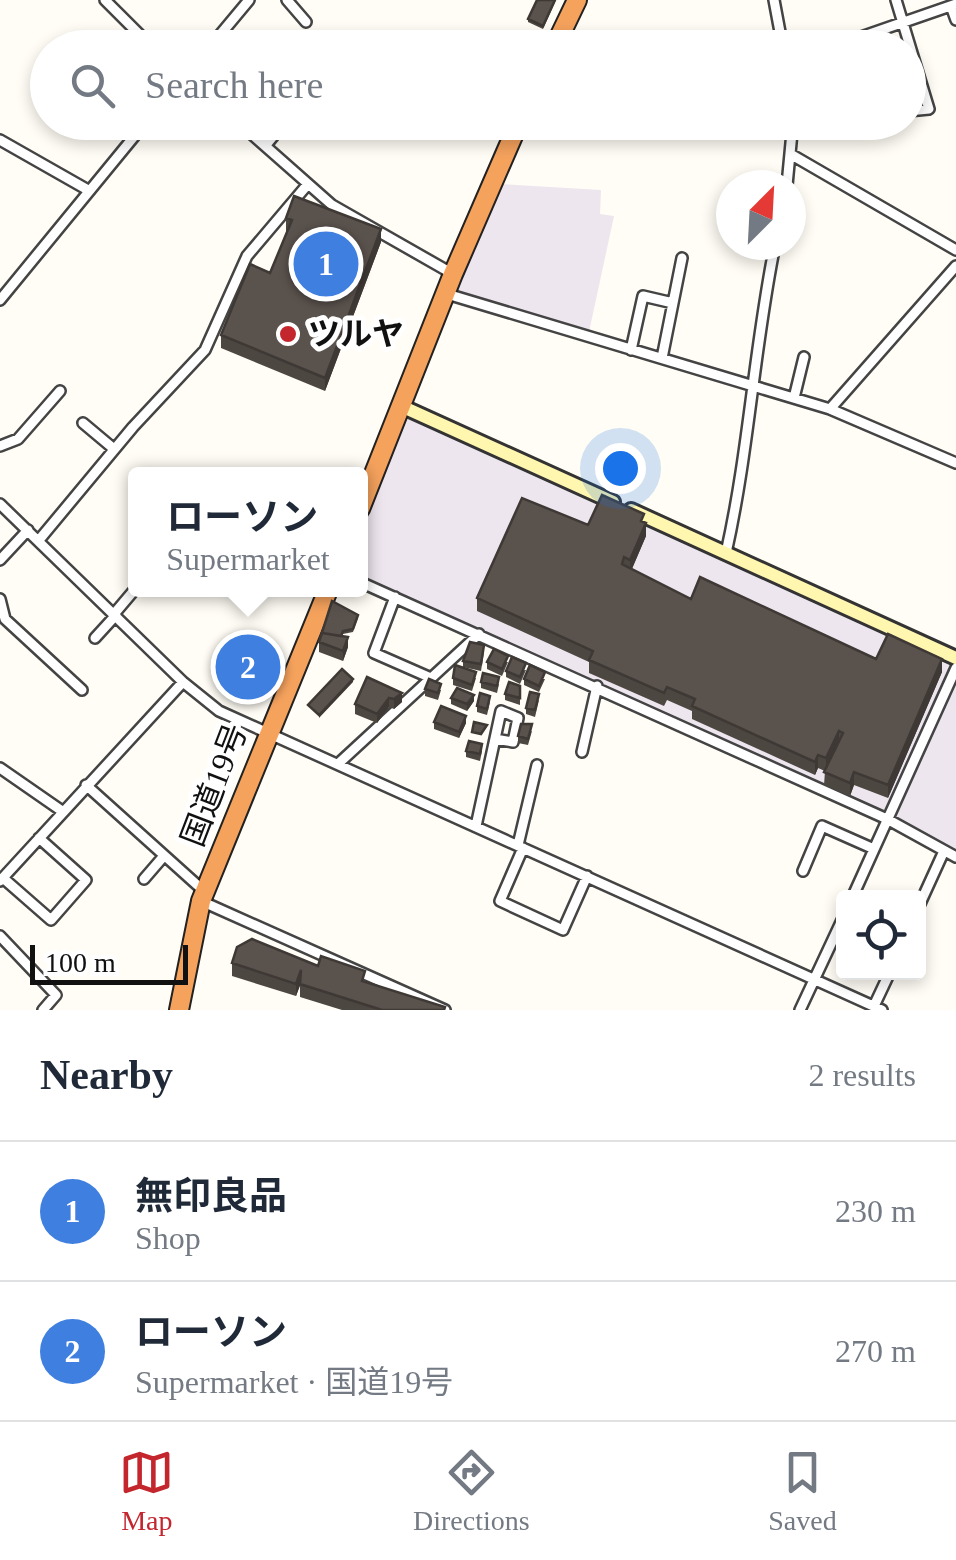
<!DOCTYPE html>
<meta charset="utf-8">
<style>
body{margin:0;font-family:"Times New Roman","Noto Sans JP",serif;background:#f2f2f3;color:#1f2937}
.controls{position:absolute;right:30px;bottom:30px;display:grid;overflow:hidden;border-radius:10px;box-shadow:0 5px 15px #0003}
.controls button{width:90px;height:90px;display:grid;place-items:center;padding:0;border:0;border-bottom:2px solid #e0e1e3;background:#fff;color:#1f2937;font:50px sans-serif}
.compass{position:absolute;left:716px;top:170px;width:90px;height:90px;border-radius:50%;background:#fff;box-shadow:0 5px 15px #0003;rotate:24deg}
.scale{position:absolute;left:30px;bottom:25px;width:158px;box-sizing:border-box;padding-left:10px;border:5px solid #111;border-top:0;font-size:28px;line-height:35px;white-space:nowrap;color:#111;-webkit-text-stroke:8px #fff;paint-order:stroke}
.you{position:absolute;left:620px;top:468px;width:35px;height:35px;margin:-25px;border:8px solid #fff;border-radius:50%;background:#1a73e8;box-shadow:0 0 0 15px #1a73e833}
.badge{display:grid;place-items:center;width:65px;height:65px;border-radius:50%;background:#c4262e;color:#fff;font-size:32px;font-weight:700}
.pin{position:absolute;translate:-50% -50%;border:5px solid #fff;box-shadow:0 2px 10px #0006}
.popup{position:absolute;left:128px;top:467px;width:240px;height:130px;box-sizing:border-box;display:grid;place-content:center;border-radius:10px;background:#fff;filter:drop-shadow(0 2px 8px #0005);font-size:32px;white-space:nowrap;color:#747a83}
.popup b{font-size:38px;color:#1f2937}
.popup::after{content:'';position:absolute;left:50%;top:100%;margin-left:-20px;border:20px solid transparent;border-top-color:#fff}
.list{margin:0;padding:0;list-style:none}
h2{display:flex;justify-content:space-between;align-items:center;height:130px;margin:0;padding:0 40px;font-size:42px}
h2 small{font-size:32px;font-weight:400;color:#747a83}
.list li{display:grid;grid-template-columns:65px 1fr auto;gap:30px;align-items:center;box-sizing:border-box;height:140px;padding:0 40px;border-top:2px solid #e0e1e3}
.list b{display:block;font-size:38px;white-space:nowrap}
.list p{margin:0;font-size:32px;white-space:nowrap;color:#747a83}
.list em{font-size:32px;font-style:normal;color:#747a83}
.icon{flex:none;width:55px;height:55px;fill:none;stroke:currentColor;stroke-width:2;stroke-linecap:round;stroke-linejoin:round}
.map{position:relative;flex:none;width:956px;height:1010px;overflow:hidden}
.search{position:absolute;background:#fff;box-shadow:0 5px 15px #0003;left:30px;right:30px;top:30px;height:110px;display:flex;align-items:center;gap:25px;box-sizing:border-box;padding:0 35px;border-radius:55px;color:#747a83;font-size:38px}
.sheet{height:410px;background:#fff}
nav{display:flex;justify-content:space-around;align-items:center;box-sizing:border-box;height:140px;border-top:2px solid #e0e1e3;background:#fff;font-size:28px;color:#747a83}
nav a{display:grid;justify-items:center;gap:5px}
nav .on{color:#c4262e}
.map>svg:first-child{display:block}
.industrial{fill:#eee6ef}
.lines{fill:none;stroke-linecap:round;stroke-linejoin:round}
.street-casing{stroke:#444;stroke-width:14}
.secondary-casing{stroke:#333;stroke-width:18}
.highway-casing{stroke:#222;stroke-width:22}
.street{stroke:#fff;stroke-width:9}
.secondary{stroke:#fff6b0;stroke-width:12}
.highway{stroke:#f5a25d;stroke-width:18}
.wall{fill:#4d4742}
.shaded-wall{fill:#3f3936}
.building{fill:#5a524d;stroke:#3f3936;stroke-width:2.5}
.poi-dot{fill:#c4262e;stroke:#fff;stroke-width:4}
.labels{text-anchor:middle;stroke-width:10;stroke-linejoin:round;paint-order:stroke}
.poi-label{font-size:32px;font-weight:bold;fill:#111;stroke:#fff;text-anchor:start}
.street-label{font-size:32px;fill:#111;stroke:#fff}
</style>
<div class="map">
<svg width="956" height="1010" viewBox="0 0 956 1010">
<rect width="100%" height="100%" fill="#fffdf5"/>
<!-- industrial -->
<path class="industrial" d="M501 184 601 190 600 214 614 216 589 332 459 292 457 287Z
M410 418 947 660 951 667 885 814 361 579 360 534 405 420Z
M956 684V851L894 817Z"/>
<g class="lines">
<defs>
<path id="street" d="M105 0 153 48
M287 0 306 22
M774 0 783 48
M896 0 929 109 908 111
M951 6 956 20
M209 48 249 0
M829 48 956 4
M238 122 332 205 453 274
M0 140 88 190
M266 145 285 122
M792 155 956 250
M787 185 793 122
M447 294 830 409 956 463
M0 300 146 122
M631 350 643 296 673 303
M662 358 682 258
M794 398 804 357
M830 409 956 266
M83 423 114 449
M0 446 18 439 60 391
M0 504 183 682 219 711 882 1010
M39 540 133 427 205 350 247 256 308 184
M726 553C749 451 754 347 775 245
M0 560 28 530
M360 582 887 819 956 857
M395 597 374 653 431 678
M0 599 5 619 82 690
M114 614 136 588
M95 638 116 615
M582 752 597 686
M339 763 479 634
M0 768 62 811
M86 785 205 892
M476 826 501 711 518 718 513 742 495 739
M518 845 537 765
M523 848 500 901 563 930 587 876
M803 871 822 826 874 849
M3 878 51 920 86 880 39 838
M144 879 163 857
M0 881 183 682
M852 898 956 668
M201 901 445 1010
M918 908 944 851
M0 936 56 995 43 1010
M874 1006 890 972
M800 1010 844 916"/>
<path id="secondary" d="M401 406 613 502
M631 510 956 658"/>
<path id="highway" d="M554 48 577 0
M360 509 453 274 519 122
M179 1010 201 901 328 590"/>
</defs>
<!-- street casing -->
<use href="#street" class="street-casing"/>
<!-- secondary casing -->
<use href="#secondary" class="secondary-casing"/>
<!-- highway casing -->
<use href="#highway" class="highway-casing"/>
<!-- street -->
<use href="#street" class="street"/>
<!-- secondary -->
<use href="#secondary" class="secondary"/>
<!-- highway -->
<use href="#highway" class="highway"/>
</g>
<!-- wall -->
<path class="wall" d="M556 0 543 29 528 22V19Z
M286 218 381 242 325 391 221 348V335L270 273 287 231H286Z
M644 522 646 536 632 569 691 599 876 659 942 672 888 798 854 785 850 796 824 785 825 771 818 768 815 775 692 719V711L667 700 664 706 589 673V662L477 611V598L588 525Z
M358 618 353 632 343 634 342 637 348 647 343 661 319 652V639Z
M484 652 481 671 463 667V661Z
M260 662 253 685 236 678V671Z
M487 662H508L502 676 487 669Z
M526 670 520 684 506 677V671Z
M367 677 402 702 394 709 389 707 377 723 355 714V704Z
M453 678H476L472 691 453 685Z
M524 679H545L539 692 524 685Z
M481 682 499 684 497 693 481 688Z
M520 686V705L505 700V694Z
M425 689 441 690 438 700 425 696Z
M451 698 474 701 467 711 451 704Z
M539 700 535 717 526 714V708Z
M490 702 487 715 477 712V706Z
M434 722 466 723 459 738 434 729Z
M532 731 528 745 518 743V736Z
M466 751H482L480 761 466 757Z
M232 963 318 966 445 1010H342L300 997V985L296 996 232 976Z"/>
<!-- shaded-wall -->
<path class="shaded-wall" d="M381 229V242L325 391V378Z
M646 523V536L630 573V560Z
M348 637V647L343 661V651Z
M942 659V672L888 798V785Z
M353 679V682L319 718V715Z
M402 693V702L394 709V699Z
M474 695V701L467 711V704Z
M389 698V707L377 723V714Z
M466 716V723L459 738V732Z
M839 731V744L826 771V758Z
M818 755V768L815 775V762Z
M854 772V785L850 796V783Z
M301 970V983L296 996V984Z"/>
<!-- building -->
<path class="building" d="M537 0H555L543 26 528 19Z
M294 196 381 229 325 378 221 335 250 264 270 273 292 220 286 218Z
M602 495 644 514 641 521 646 523 630 560 624 557 622 564 691 599 700 577 876 659 888 634 942 659 888 785 854 772 850 783 824 772 843 733 839 731 826 758 818 755 815 762 692 706 695 699 667 687 664 693 589 660 593 651 477 598 522 498 588 525Z
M332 601 358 615 353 629 343 631 341 636 322 633 320 639Z
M322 633 348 637 343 651 319 642Z
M470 642 484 645 481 664 463 661Z
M494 649 508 656 502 669 487 662Z
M246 650 260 656 253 679 236 671Z
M512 657 526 663 520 677 506 671Z
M455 665 476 672 472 685 453 678Z
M530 665 545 672 539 686 524 679Z
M342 669 353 679 319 715 308 705Z
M483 673 499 677 497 686 481 682Z
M367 677 402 693 394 699 389 698 377 714 355 704Z
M429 679 441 684 438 693 425 689Z
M509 682 520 686V698L505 694Z
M457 688 474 695 467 704 451 698Z
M530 692 539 694 535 710 526 708Z
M480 693 490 696 487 709 477 706Z
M441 706 466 716 459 732 434 722Z
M474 722 487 725 481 734 472 732Z
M521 724H532L528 739 518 736Z
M469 741 482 744 480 754 466 751Z
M252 939 318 966 321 956 365 971 362 981 445 1007 444 1010H382L300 984 301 970 296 984 232 963 237 947Z"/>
<!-- markers -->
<circle class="poi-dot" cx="288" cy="334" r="10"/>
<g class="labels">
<!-- poi labels -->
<g class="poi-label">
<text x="308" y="345">ツルヤ</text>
</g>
<!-- street labels -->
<g class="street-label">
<text transform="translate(214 785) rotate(-69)" y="11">国道19号</text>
</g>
</g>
</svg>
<div class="controls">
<button><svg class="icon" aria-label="locate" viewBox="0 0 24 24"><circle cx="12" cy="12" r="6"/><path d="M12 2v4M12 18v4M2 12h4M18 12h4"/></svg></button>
</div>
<svg class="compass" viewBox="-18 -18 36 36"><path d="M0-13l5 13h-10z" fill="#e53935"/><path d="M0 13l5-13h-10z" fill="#747a83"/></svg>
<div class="scale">100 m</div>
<div class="you"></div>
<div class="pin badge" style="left:326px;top:264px;background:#3f7fe0">1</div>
<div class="pin badge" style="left:248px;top:667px;background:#3f7fe0">2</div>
<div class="popup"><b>ローソン</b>Supermarket</div>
<div class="search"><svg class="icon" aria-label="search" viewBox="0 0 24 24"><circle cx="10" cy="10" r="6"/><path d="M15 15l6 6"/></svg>Search here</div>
</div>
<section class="sheet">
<h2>Nearby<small>2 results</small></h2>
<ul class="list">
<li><span class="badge" style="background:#3f7fe0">1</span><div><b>無印良品</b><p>Shop</p></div><em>230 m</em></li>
<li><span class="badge" style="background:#3f7fe0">2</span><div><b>ローソン</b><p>Supermarket · 国道19号</p></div><em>270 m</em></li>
</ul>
</section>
<nav>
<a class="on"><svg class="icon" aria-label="map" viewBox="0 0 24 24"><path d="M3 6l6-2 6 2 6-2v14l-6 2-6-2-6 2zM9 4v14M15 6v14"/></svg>Map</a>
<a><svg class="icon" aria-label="directions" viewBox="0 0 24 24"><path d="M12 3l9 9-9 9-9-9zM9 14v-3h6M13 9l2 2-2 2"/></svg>Directions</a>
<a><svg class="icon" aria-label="saved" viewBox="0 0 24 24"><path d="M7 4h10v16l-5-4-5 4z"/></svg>Saved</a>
</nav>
